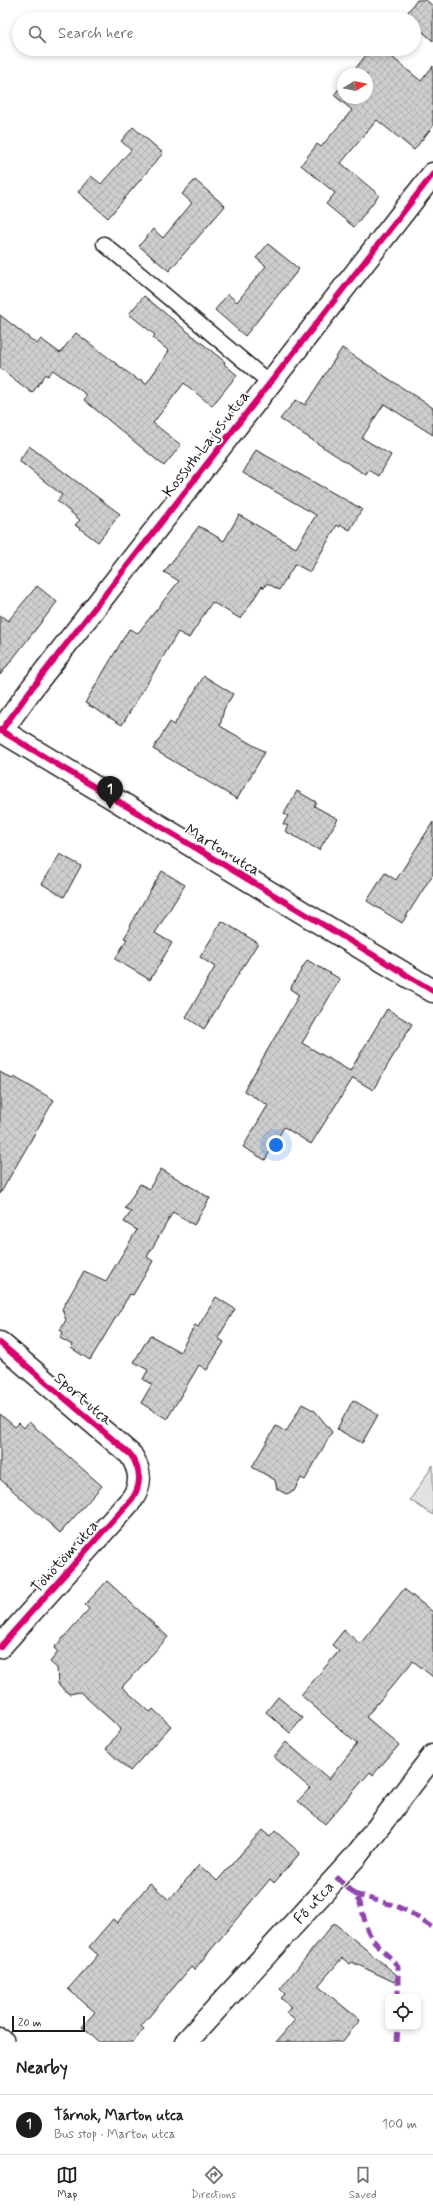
<!DOCTYPE html>
<meta charset="utf-8">
<style>
body{margin:0;font-family:Mynerve,sans-serif;background:#f6f6f6;color:#222}
.controls{position:absolute;right:12px;bottom:12px;display:grid;overflow:hidden;border-radius:8px;box-shadow:0 2px 6px #0003}
.controls button{width:36px;height:36px;display:grid;place-items:center;padding:0;border:0;border-bottom:1px solid #e0e0e0;background:#fff;color:#222;font:20px sans-serif}
.compass{position:absolute;left:337px;top:68px;width:36px;height:36px;border-radius:50%;background:#fff;box-shadow:0 2px 6px #0003;rotate:80deg}
.scale{position:absolute;left:12px;bottom:10px;width:73px;box-sizing:border-box;padding-left:4px;border:2px solid #1c1c1c;border-top:0;font-size:11px;line-height:14px;white-space:nowrap;color:#1c1c1c;-webkit-text-stroke:3px #fff;paint-order:stroke}
.you{position:absolute;left:276px;top:1145px;width:14px;height:14px;margin:-10px;border:3px solid #fff;border-radius:50%;background:#1a73e8;box-shadow:0 0 0 6px #1a73e833}
.badge{display:grid;place-items:center;width:26px;height:26px;border-radius:50%;background:#1c1c1c;color:#fff;font-size:13px;font-weight:700}
.pin{position:absolute;translate:-50% -33px;filter:drop-shadow(0 1px 2px #0008)}
.pin::after{content:'';position:absolute;top:21px;width:14px;height:12px;background:inherit;clip-path:polygon(0 0,100% 0,50% 100%)}
.list{margin:0;padding:0;list-style:none}
h2{display:flex;justify-content:space-between;align-items:center;height:52px;margin:0;padding:0 16px;font-size:17px}
h2 small{font-size:13px;font-weight:400;color:#767676}
.list li{display:grid;grid-template-columns:26px 1fr auto;gap:12px;align-items:center;box-sizing:border-box;height:60px;padding:0 16px;border-top:1px solid #e0e0e0}
.list b{display:block;font-size:15px;white-space:nowrap}
.list p{margin:0;font-size:13px;white-space:nowrap;color:#767676}
.list em{font-size:13px;font-style:normal;color:#767676}
.icon{flex:none;width:22px;height:22px;fill:none;stroke:currentColor;stroke-width:2;stroke-linecap:round;stroke-linejoin:round}
.map{position:relative;flex:none;width:433px;height:2042px;overflow:hidden}
.search{position:absolute;background:#fff;box-shadow:0 2px 6px #0003;left:12px;right:12px;top:12px;height:44px;display:flex;align-items:center;gap:10px;box-sizing:border-box;padding:0 14px;border-radius:22px;color:#767676;font-size:15px}
.sheet{height:112px;background:#fff}
nav{display:flex;justify-content:space-around;align-items:center;box-sizing:border-box;height:56px;border-top:1px solid #e0e0e0;background:#fff;font-size:11px;color:#767676}
nav a{display:grid;justify-items:center;gap:2px}
nav .on{color:#1c1c1c}
.map>svg:first-child{display:block}
.green{fill:#e2e2e2;stroke:#7f7f7f}
.building{fill:url(#building-cross-hatch);stroke:#1c1c1c}
.lines{fill:none;stroke-linecap:round;stroke-linejoin:round}
.lane-casing{stroke:#1c1c1c;stroke-width:17}
.street-casing{stroke:#1c1c1c;stroke-width:25}
.secondary-casing{stroke:#1c1c1c;stroke-width:25}
.lane{stroke:#fff;stroke-width:14}
.street{stroke:#fff;stroke-width:22}
.secondary{stroke:#fff;stroke-width:22}
.quiet{stroke:#8e44ad;stroke-width:5;stroke-dasharray:10 5;stroke-linecap:butt}
.cycleway-casing{stroke:#fff;stroke-width:8}
.cycleway{stroke:#d6006c;stroke-width:6}
.labels{text-anchor:middle;stroke-width:4;stroke-linejoin:round;paint-order:stroke}
.street-label{font-size:16px;fill:#1c1c1c;stroke:#fff}
</style>
<div class="map">
<svg width="433" height="2042" viewBox="0 0 433 2042">
<defs>
<pattern id="building-cross-hatch" width="8" height="8" patternUnits="userSpaceOnUse"><rect width="8" height="8" fill="#cecece"/><path d="M0 0l8 8M0 8l8-8" fill="none" stroke="#b0b0b0"/></pattern>
</defs>
<rect width="100%" height="100%" fill="#fff"/>
<filter id="ink" filterUnits="userSpaceOnUse"><feTurbulence type="fractalNoise" baseFrequency=".025" numOctaves="2"/><feDisplacementMap in="SourceGraphic" scale="8" xChannelSelector="R" yChannelSelector="G"/><feConvolveMatrix kernelMatrix="1 2 1 2 8 2 1 2 1" color-interpolation-filters="sRGB"/></filter>
<g filter="url(#ink)">
<!-- green -->
<path class="green" d="M433 1465V1515L410 1500Z"/>
<!-- building -->
<path class="building" d="M417 0H426L433 6V41L414 24V19H408L405 16Z
M371 49H382L421 81 433 66V126L414 150 377 120 341 163 379 195 354 227 326 204 335 193 301 165 317 144 321 147 352 110 334 95 343 84V98H367V74H351Z
M133 127 163 153 108 218 78 192 91 176 101 184 131 150 121 141Z
M195 180 225 206 169 271 139 246 153 229 163 238 177 221 192 203 182 194Z
M268 244 299 269 245 336 215 310 228 294 237 302 266 266 256 258Z
M144 296 225 362 224 364 237 375 212 406 184 383 153 423 181 445 164 466 84 400 87 395 53 370 48 376 46 374 32 393 0 368V315L37 344 41 339 60 353 76 333 139 381 140 379 146 384 169 351 153 338 155 335 129 314Z
M342 348 433 408V435L384 404 362 438 391 455 379 476 369 470 366 475 280 419 296 400 305 405Z
M29 446 120 514 98 542 75 525 80 520 57 501 62 495 19 461Z
M256 450 362 509 350 530 341 525 340 527 337 525 310 572 295 564 279 590 267 583 264 588 262 586 241 619 212 602 189 638 178 632 122 725 85 703 129 629 138 633 179 581 164 572 199 526 224 541 239 515 296 548 316 515 243 473Z
M37 586 57 602 0 675V615L8 621Z
M204 676 233 694 224 709 220 726 265 752 237 799 153 749 170 722 174 725Z
M297 791 316 802 314 806 338 819 319 850 285 831 288 826 283 824 288 816 284 814Z
M433 822V874L402 923 367 901 385 873 396 880Z
M60 854 81 866 64 897 42 884Z
M162 871 185 885 155 933 172 943 150 980 115 959 127 939 124 938 131 927 129 926Z
M222 921 258 943 204 1029 186 1017 215 967 200 957Z
M307 960 340 979 302 1043 350 1071 387 1009 412 1024 373 1090 353 1078 311 1144 284 1127 265 1160 243 1147 268 1105 244 1091 299 995 290 989Z
M0 1072 12 1079 14 1077 54 1100 0 1194Z
M161 1169 210 1198 194 1225 173 1212 147 1257 153 1261 133 1295 130 1294 90 1360 71 1348 72 1345 60 1338 63 1332 60 1330 66 1320 62 1309 84 1271 106 1281 137 1230 124 1222 131 1212 125 1208 140 1184 149 1189Z
M216 1297 235 1309 218 1338 224 1342 207 1370 199 1365 167 1419 141 1403 152 1384 143 1379 148 1370 134 1362 150 1335 180 1352 195 1325 198 1327Z
M353 1400 378 1415 362 1443 337 1429Z
M302 1404 315 1411 332 1432 305 1480 301 1478 294 1491 286 1494 277 1489 275 1480 252 1467 276 1426 286 1432Z
M0 1414 15 1427 19 1423 24 1428 29 1422 102 1486 60 1533 0 1479Z
M107 1581 168 1637 122 1687 150 1712 153 1709 171 1726 130 1771 106 1749 121 1729 80 1692 69 1694 58 1684 57 1668 50 1662 58 1652 54 1648 89 1609 85 1605Z
M404 1589 433 1612V1677L413 1661 366 1717 399 1745 373 1775 370 1772 325 1824 298 1801 310 1788 274 1757 286 1742 329 1779 357 1744 301 1695 339 1651 332 1645 344 1630 360 1644Z
M278 1697 303 1718 290 1733 266 1712Z
M262 1830 270 1837 275 1831 300 1853 274 1883 270 1879 194 1970 191 1967 141 2026 144 2029 133 2042H99L82 2027 95 2012 68 1989 98 1955 89 1947 113 1919 117 1923 150 1883 169 1900 199 1865 217 1881Z
M334 1923 398 1976 394 1982 352 1962 350 1964 342 1958 318 1986 360 2020 342 2042H276L295 2020 286 2013 291 2007 281 1998 285 1994 280 1989Z"/>
<g class="lines">
<defs>
<path id="lane" d="M104 244 269 382"/>
<path id="street" d="M1 731 32 688 433 174
M0 1343 131 1455C141 1471 142 1484 132 1499L0 1647
M0 2040 3 2042
M186 2042 356 1856 433 1756"/>
<path id="secondary" d="M0 730 433 991"/>
</defs>
<!-- lane casing -->
<use href="#lane" class="lane-casing"/>
<!-- street casing -->
<use href="#street" class="street-casing"/>
<!-- secondary casing -->
<use href="#secondary" class="secondary-casing"/>
<!-- lane -->
<use href="#lane" class="lane"/>
<!-- street -->
<use href="#street" class="street"/>
<!-- secondary -->
<use href="#secondary" class="secondary"/>
<!-- quiet -->
<path class="quiet" d="M336 1877 354 1894 360 1903 367 1929 372 1939 398 1966V1997
M354 1894 396 1906 411 1913 433 1928
M397 2042 398 2027"/>
<defs>
<path id="cycleway" d="M0 730 433 991
M1 731 32 688 433 174
M0 1343 131 1455C141 1471 142 1484 132 1499L0 1647"/>
</defs>
<!-- cycleway casing -->
<use href="#cycleway" class="cycleway-casing"/>
<!-- cycleway -->
<use href="#cycleway" class="cycleway"/>
</g>
</g>
<g class="labels">
<!-- street labels -->
<g class="street-label">
<text transform="translate(205 443) rotate(-52)" y="6">Kossuth Lajos utca</text>
<text transform="translate(223 849) rotate(31)" y="6">Marton utca</text>
<text transform="translate(84 1398) rotate(41)" y="6">Sport utca</text>
<text transform="translate(64 1556) rotate(-48)" y="6">Töhötöm utca</text>
<text transform="translate(313 1902) rotate(-48)" y="6">Fő utca</text>
</g>
</g>
</svg>
<div class="controls">
<button><svg class="icon" aria-label="locate" viewBox="0 0 24 24"><circle cx="12" cy="12" r="6"/><path d="M12 2v4M12 18v4M2 12h4M18 12h4"/></svg></button>
</div>
<svg class="compass" viewBox="-18 -18 36 36"><path d="M0-13l5 13h-10z" fill="#e53935"/><path d="M0 13l5-13h-10z" fill="#767676"/></svg>
<div class="scale">20 m</div>
<div class="you"></div>
<div class="pin badge" style="left:110px;top:809px">1</div>
<div class="search"><svg class="icon" aria-label="search" viewBox="0 0 24 24"><circle cx="10" cy="10" r="6"/><path d="M15 15l6 6"/></svg>Search here</div>
</div>
<section class="sheet">
<h2>Nearby<small></small></h2>
<ul class="list">
<li><span class="badge">1</span><div><b>Tárnok, Marton utca</b><p>Bus stop · Marton utca</p></div><em>100 m</em></li>
</ul>
</section>
<nav>
<a class="on"><svg class="icon" aria-label="map" viewBox="0 0 24 24"><path d="M3 6l6-2 6 2 6-2v14l-6 2-6-2-6 2zM9 4v14M15 6v14"/></svg>Map</a>
<a><svg class="icon" aria-label="directions" viewBox="0 0 24 24"><path d="M12 3l9 9-9 9-9-9zM9 14v-3h6M13 9l2 2-2 2"/></svg>Directions</a>
<a><svg class="icon" aria-label="saved" viewBox="0 0 24 24"><path d="M7 4h10v16l-5-4-5 4z"/></svg>Saved</a>
</nav>
